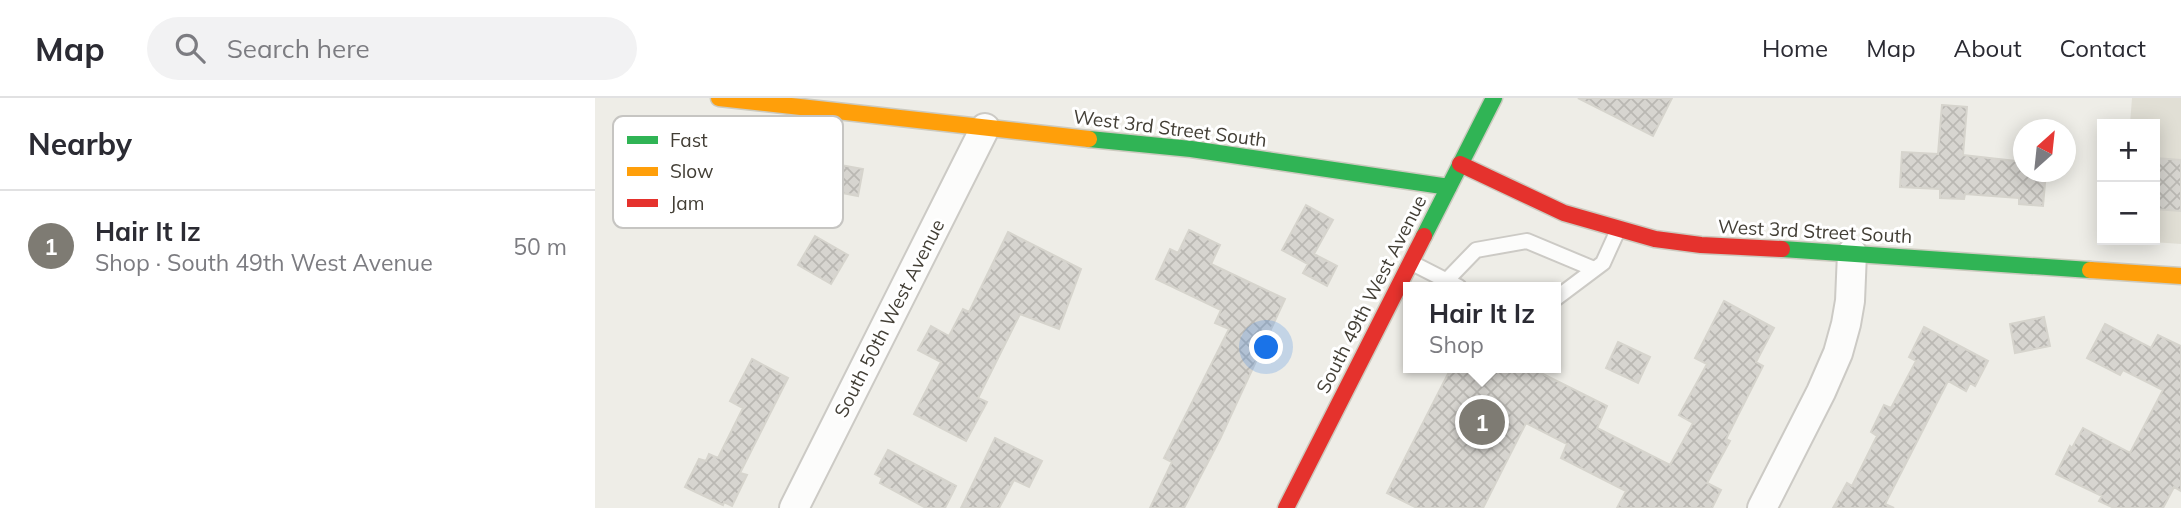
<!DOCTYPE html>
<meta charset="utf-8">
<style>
body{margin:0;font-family:Mulish,sans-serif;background:#f2f2f3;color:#2b2b33}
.controls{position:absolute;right:21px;top:21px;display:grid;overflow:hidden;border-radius:0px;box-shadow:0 4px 18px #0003}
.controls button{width:63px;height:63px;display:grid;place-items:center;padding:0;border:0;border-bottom:2px solid #e1e1e2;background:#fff;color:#2b2b33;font:35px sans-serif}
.compass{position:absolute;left:1418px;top:21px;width:63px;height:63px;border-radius:50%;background:#fff;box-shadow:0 4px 18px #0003;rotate:27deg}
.you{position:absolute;left:672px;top:250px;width:24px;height:24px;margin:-18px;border:5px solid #fff;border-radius:50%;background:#1a73e8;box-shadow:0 0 0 10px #1a73e833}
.badge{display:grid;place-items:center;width:46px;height:46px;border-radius:50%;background:#7e7b73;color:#fff;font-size:23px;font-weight:700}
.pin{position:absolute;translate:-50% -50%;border:4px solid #fff;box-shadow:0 2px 7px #0006}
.popup{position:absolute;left:808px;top:184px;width:158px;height:91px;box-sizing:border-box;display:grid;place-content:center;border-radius:0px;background:#fff;filter:drop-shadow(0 2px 5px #0005);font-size:23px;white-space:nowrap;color:#7c7c81}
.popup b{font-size:26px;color:#2b2b33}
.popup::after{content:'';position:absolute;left:50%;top:100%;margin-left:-14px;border:14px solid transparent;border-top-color:#fff}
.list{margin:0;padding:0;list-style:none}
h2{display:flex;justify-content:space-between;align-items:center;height:91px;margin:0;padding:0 28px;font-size:30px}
h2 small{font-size:23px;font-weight:400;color:#7c7c81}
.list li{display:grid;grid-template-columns:46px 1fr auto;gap:21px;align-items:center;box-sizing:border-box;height:112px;padding:0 28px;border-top:2px solid #e1e1e2}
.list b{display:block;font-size:26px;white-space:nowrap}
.list p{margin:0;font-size:23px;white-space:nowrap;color:#7c7c81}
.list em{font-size:23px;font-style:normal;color:#7c7c81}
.icon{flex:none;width:38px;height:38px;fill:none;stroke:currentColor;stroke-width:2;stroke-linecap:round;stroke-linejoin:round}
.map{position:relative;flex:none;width:1586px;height:410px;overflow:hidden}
header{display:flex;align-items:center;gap:42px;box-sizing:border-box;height:98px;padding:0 35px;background:#fff;border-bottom:2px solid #e1e1e2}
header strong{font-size:33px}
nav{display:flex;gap:38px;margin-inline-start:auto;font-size:24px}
.search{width:490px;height:63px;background:#f2f2f3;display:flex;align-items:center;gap:18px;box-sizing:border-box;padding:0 24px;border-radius:38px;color:#7c7c81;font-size:26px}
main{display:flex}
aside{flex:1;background:#fff}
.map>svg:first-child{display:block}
.residential{fill:#e1dfd5}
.building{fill:url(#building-cross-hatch);stroke:#d6d4cd;stroke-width:2}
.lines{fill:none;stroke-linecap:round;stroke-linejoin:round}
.lane-casing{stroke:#cccac5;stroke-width:18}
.street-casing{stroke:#cccac5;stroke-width:32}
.fast-casing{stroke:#cccabf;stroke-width:19}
.slow-casing{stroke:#cccabf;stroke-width:19}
.jam-casing{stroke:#cccabf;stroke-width:19}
.lane{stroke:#fcfcfb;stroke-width:14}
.street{stroke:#fcfcfb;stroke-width:28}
.fast{stroke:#30b455;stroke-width:16}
.slow{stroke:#ff9f0a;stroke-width:16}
.jam{stroke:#e5322d;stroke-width:16}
.labels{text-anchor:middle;stroke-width:6;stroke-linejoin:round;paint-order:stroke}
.street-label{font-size:19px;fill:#423e35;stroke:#fff}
.key{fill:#fff;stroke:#c6c5c2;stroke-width:2}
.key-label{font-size:19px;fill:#423e35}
</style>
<header>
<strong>Map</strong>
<div class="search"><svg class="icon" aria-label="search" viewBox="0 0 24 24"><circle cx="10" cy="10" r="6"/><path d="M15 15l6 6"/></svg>Search here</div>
<nav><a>Home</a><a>Map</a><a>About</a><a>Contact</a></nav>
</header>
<main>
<aside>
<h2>Nearby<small></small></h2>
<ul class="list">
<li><span class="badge">1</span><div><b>Hair It Iz</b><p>Shop · South 49th West Avenue</p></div><em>50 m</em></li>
</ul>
</aside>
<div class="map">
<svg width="1586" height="410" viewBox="0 0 1586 410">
<defs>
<pattern id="building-cross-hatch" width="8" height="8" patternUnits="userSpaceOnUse" patternTransform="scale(1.75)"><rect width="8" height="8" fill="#d7d5d0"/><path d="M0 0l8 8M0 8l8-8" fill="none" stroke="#bab8b3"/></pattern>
</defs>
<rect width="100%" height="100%" fill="#eeede7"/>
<!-- residential -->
<path class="residential" d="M1537 0H1586V146L1528 142H1560V26H1535Z"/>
<!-- building -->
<path class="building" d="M983 0H1077L1058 38Z
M1347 7 1372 9 1368 57 1429 64V74H1451L1448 108 1424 106V100L1370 96 1369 101 1345 100V91L1305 89 1307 54 1343 56Z
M44 45 84 50 83 60 149 98 148 101 60 85 61 74 41 73Z
M201 59 268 71 263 98 232 92 231 96 195 90Z
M1560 60 1586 62V113L1560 111Z
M711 107 738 122 719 156 742 168 732 188 708 175 713 166 687 152Z
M594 132 625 147 616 166 690 201 625 341 589 410H555L577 364 569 360 634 231 620 225 626 212 561 181 575 151 583 155Z
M413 134 486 171 464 231 425 216 383 300 392 304 371 343 319 316 346 264 323 252 336 228 354 238 368 211 374 214Z
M220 138 253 157 236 186 203 167Z
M1129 203 1179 230 1161 264 1168 268 1131 341 1135 343 1112 385 1126 392 1117 410H1022L1031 393 966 360 972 346 931 325 888 410H822L792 395 856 270H936L1012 308 1002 330 1075 367 1098 325 1084 317 1112 266 1100 260Z
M1449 219 1455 248 1420 255 1415 226Z
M1510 226 1556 250 1563 237 1586 248V393L1579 389 1568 410H1519L1504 403 1507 398 1461 376 1475 348 1477 350 1488 330 1535 355 1568 292 1528 272 1525 277 1492 260Z
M1329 229 1393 263 1380 288 1375 285 1371 293 1353 283 1290 406 1299 410H1238L1252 385 1257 388 1282 338 1276 334 1289 307 1296 310 1321 263 1314 259Z
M1023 244 1055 259 1043 285 1011 270Z
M157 261 193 280 145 375 152 377 137 408 129 404 128 407 90 389 104 361 111 363 114 356 123 360 148 310 135 303Z
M400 340 447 363 434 389 419 382 404 410H366Z
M293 352 361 388 350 410H331L285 385 287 380 280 376Z"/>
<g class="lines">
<defs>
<path id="lane" d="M817 165 864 189
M851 183 881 152 932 143 999 171
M960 201 1008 165 1023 132"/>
<path id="street" d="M199 410 390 30
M1167 410 1226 294 1243 255 1251 226 1255 203 1257 155"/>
<path id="fast" d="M494 41 596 51 854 89
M829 138 899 0
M1187 151 1495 172"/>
<path id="slow" d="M124 0 494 41
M1495 172 1586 178"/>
<path id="jam" d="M865 66 969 115 1060 141 1106 147 1187 151
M691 410 829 138"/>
</defs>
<!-- lane casing -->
<use href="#lane" class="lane-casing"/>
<!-- street casing -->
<use href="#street" class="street-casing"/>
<!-- fast casing -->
<use href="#fast" class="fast-casing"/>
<!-- slow casing -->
<use href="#slow" class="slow-casing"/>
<!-- jam casing -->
<use href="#jam" class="jam-casing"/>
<!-- lane -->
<use href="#lane" class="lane"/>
<!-- street -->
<use href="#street" class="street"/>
<!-- fast -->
<use href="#fast" class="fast"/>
<!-- slow -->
<use href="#slow" class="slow"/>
<!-- jam -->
<use href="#jam" class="jam"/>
</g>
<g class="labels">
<!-- street labels -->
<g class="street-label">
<text transform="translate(575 30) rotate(7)" y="7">West 3rd Street South</text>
<text transform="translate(1220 133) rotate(3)" y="7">West 3rd Street South</text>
<text transform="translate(776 196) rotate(-63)" y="7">South 49th West Avenue</text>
<text transform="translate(294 220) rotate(-63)" y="7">South 50th West Avenue</text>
</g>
</g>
<!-- legend -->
<rect x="18" y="18" width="230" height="112" rx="10" class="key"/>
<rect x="32" y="38" width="31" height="8" fill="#30b455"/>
<rect x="32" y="69" width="31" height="9" fill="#ff9f0a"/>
<rect x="32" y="101" width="31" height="8" fill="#e5322d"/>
<g class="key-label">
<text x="75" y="49">Fast</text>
<text x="75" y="80">Slow</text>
<text x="75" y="112">Jam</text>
</g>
</svg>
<div class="controls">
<button>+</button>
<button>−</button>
</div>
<svg class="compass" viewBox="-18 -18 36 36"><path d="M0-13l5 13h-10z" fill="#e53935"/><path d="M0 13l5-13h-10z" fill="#7c7c81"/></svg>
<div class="you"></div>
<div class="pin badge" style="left:887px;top:324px">1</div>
<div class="popup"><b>Hair It Iz</b>Shop</div>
</div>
</main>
